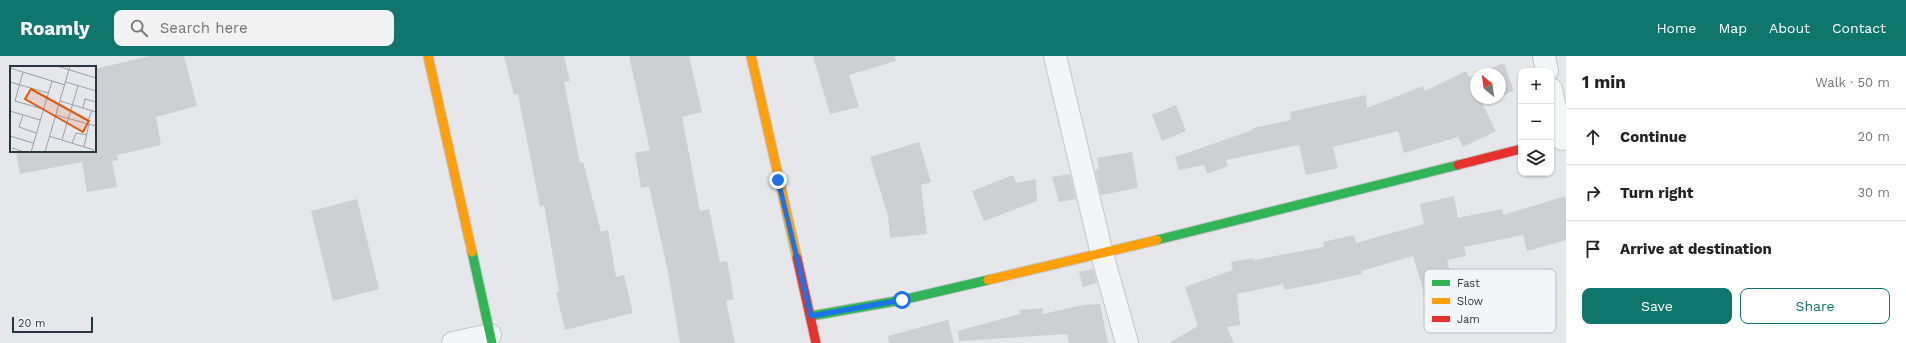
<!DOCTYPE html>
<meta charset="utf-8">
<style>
body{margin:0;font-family:"Work Sans",sans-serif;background:#f2f2f2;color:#222}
.controls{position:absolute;right:12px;top:12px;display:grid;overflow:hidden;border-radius:8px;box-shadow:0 1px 3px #0004}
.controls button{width:36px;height:36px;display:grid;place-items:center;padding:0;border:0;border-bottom:1px solid #e0e0e0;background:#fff;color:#222;font:20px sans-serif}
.compass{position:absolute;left:1470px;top:12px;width:36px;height:36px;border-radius:50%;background:#fff;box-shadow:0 1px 3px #0004;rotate:331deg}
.scale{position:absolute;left:12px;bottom:10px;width:81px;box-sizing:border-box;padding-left:4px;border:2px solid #2c3442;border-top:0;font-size:11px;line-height:14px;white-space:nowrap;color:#2c3442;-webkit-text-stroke:3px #f3f5f8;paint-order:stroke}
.stop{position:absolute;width:12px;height:12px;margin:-9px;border:3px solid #1a73e8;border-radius:50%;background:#fff}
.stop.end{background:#1a73e8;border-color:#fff;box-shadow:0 1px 4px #0008}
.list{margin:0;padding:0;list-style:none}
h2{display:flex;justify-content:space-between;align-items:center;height:52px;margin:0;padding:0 16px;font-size:17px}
h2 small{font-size:13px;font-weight:400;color:#767676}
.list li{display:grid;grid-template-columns:26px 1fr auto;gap:12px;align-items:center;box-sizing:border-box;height:56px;padding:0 16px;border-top:1px solid #e0e0e0}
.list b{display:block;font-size:15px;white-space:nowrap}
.list em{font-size:13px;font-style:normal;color:#767676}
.actions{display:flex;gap:8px;padding:12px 16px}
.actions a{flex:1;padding:9px 0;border:1px solid #0f766e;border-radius:8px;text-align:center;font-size:14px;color:#0f766e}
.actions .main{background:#0f766e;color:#fff}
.icon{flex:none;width:22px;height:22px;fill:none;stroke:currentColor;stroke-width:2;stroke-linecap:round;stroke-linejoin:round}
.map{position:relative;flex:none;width:1566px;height:287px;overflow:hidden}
header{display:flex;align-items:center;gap:24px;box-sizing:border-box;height:56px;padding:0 20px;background:#0f766e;color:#fff}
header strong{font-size:19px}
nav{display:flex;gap:22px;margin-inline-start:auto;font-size:14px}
.search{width:280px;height:36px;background:#f2f2f2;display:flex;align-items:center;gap:10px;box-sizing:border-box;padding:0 14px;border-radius:8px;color:#767676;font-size:15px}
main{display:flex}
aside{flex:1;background:#fff}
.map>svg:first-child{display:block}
.building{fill:#cdcfd2}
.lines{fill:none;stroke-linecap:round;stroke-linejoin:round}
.street-casing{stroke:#c3c5c8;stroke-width:24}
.fast-casing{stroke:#c3c5c8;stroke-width:11}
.slow-casing{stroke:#c3c5c8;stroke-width:11}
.jam-casing{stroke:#c3c5c8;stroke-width:11}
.street{stroke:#f4f5f6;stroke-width:22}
.fast{stroke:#30b455;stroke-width:9}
.slow{stroke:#ff9f0a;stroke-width:9}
.jam{stroke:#e5322d;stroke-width:9}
.route{stroke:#1a73e8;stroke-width:5}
.inset-road{fill:none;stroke:#9b9fa7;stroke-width:1}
.view{fill:#df570f;fill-opacity:0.15;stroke:#df570f;stroke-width:2}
.inset-edge{fill:none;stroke:#2c3442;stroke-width:2}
.key{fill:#f3f5f8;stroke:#b7bbc1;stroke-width:1}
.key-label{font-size:11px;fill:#2c3442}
</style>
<header>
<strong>Roamly</strong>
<div class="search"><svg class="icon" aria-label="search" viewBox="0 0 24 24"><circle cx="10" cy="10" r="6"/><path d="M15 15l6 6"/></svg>Search here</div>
<nav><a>Home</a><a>Map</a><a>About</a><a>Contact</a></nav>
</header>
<main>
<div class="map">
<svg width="1566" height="287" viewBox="0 0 1566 287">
<rect width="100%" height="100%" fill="#e5e7ea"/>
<!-- building -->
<path class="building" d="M150 0H184L197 50 156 61 161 89 117 99 118 104 112 105 117 131 87 136 82 106 20 118 16 95H95V13Z
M504 0H564L570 25 564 26 580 107 583 106 601 176 608 174 616 221 624 219 633 257 565 274 556 236 559 235 544 149 540 151 518 38 514 39Z
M629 0H689L702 56 682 61 700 155 709 153 720 206 727 205 734 243 726 245 735 287H680L668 216 649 130 641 132 635 97 650 94Z
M813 0H895L896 5 849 19 859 51 830 58Z
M1504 7 1514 35 1500 40V18H1476V42H1494L1482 47 1496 75 1463 91 1458 81 1404 97 1398 75 1333 91 1338 112 1306 119 1299 89 1226 104 1228 110 1207 118 1204 109 1179 114 1175 101 1253 74V72L1291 64 1290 56 1366 39 1367 52 1423 30 1425 35 1466 15 1469 21Z
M1176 49 1186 75 1162 85 1152 59Z
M919 86 931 126 921 129 927 178 890 182 888 160 870 101Z
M1132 96 1138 132 1101 139 1095 114 1099 113 1097 102Z
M1070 118 1076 143 1059 146 1052 121Z
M1013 119 1016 127 1036 123 1037 145 984 165 972 135Z
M1454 140 1458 162 1502 153 1503 159 1566 140V184L1527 195 1523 179 1464 191 1466 200 1447 204 1458 245 1429 253 1413 200 1361 215 1362 218 1320 227 1284 234 1283 228 1237 238 1240 269 1227 271 1234 287H1169L1198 270 1185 231 1233 214 1231 206 1253 202 1254 204 1324 191 1323 186 1354 179 1356 187 1424 168 1420 148Z
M357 143 379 233 333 245 311 155Z
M1093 213 1097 227 1083 231 1079 216Z
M1100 248 1108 287H1069L1067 278 959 285 958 275 1020 258 1019 254 1043 252V258L1083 249Z
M948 264 954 287H889L888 280Z"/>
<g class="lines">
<defs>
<path id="street" d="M1055 0 1102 198 1127 287
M1544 0 1547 15
M1551 33 1562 83
M453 287 490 279"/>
<path id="fast" d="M1157 184 1458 109
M472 196 492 287
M811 260 902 244 988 224"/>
<path id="slow" d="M428 0 472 196
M751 0 797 202
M988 224 1157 184"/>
<path id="jam" d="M1458 109 1521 93
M797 202 816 287"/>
</defs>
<!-- street casing -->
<use href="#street" class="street-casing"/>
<!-- fast casing -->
<use href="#fast" class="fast-casing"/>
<!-- slow casing -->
<use href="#slow" class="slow-casing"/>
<!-- jam casing -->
<use href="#jam" class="jam-casing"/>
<!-- street -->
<use href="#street" class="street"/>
<!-- fast -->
<use href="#fast" class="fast"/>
<!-- slow -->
<use href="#slow" class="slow"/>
<!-- jam -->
<use href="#jam" class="jam"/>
</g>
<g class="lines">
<!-- route -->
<path class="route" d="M778 124 811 260 902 244"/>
</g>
<!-- overview -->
<g transform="translate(10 10)">
<rect width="86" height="86" fill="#e5e7ea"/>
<path class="inset-road" d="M47 0 86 12M0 2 55 19M13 6 5 35 33 43M0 16 38 27M56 16 86 25M50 35 86 46M73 42 75 33 86 36M0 45 30 54M13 49 9 61 26 67M46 49 86 60M77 58 82 44M0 70 23 77M39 70 84 84M52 74 68 20M62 77 66 67 77 69M74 81 79 58M2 82 14 86M21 86 42 15M35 86 60 0"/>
<path class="view" d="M21 23 79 55 73 66 15 33Z"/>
<rect width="86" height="86" class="inset-edge"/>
</g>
<!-- legend -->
<rect x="1424" y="213" width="132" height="64" rx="6" class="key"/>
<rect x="1432" y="224" width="18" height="6" fill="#30b455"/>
<rect x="1432" y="242" width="18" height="6" fill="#ff9f0a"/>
<rect x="1432" y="260" width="18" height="6" fill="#e5322d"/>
<g class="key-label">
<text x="1457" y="231">Fast</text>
<text x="1457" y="249">Slow</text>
<text x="1457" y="267">Jam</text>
</g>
</svg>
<div class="controls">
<button>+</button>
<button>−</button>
<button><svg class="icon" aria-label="layers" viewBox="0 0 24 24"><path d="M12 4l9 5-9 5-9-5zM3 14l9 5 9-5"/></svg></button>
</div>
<svg class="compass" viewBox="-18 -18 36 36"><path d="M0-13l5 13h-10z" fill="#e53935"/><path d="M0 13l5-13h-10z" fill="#767676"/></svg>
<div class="scale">20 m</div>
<div class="stop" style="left:902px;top:244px"></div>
<div class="stop end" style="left:778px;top:124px"></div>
</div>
<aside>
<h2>1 min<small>Walk · 50 m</small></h2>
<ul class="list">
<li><svg class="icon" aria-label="ahead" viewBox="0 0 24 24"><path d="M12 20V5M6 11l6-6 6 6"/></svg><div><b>Continue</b></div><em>20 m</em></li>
<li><svg class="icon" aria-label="right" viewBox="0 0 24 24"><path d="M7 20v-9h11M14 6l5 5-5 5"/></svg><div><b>Turn right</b></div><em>30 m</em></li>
<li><svg class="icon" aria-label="arrive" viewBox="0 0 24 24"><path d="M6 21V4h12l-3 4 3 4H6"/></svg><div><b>Arrive at destination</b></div></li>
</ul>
<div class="actions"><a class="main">Save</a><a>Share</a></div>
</aside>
</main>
